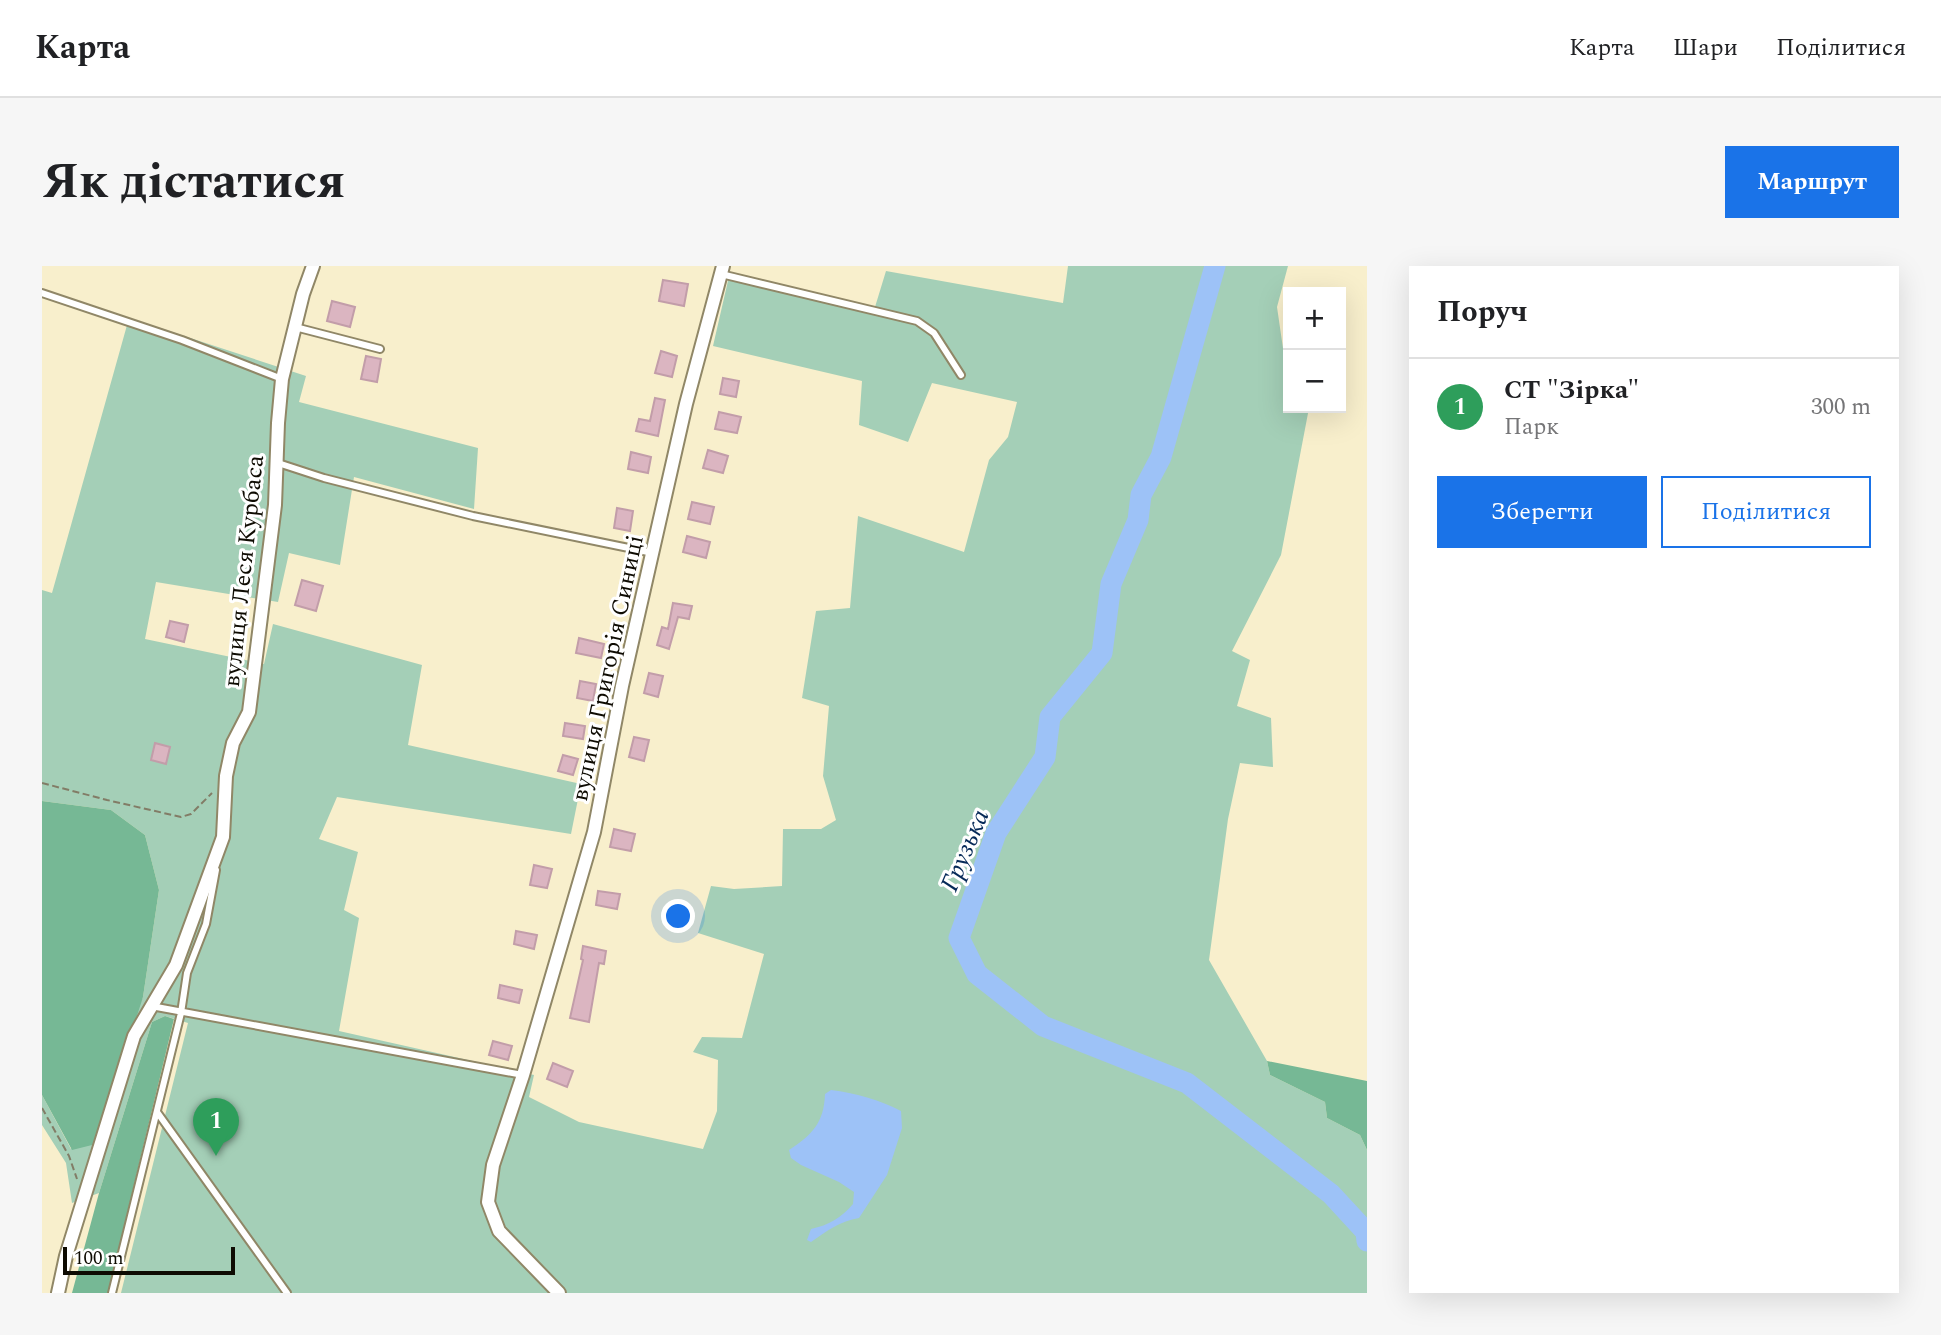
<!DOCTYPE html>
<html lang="uk">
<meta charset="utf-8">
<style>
body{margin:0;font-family:Spectral,serif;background:#f6f6f6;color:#202124}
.controls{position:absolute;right:21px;top:21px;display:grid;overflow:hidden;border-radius:0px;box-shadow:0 7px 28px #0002}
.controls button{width:63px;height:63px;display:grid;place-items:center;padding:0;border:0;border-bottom:2px solid #e0e0e0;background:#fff;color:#202124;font:35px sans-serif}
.scale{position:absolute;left:21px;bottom:18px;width:172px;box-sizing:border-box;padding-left:7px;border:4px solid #0e0b02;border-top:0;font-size:19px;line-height:24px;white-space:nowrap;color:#0e0b02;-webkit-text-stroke:5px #fff;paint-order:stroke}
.you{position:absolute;left:637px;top:651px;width:24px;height:24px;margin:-18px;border:5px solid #fff;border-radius:50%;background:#1a73e8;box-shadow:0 0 0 10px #1a73e833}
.badge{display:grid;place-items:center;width:46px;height:46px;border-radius:50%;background:#1a73e8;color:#fff;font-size:23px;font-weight:700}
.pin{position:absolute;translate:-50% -58px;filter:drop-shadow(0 2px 4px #0008)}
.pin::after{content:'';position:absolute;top:37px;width:24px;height:21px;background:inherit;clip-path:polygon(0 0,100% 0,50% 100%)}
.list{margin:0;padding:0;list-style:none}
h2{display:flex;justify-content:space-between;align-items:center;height:91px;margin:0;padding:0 28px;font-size:30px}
h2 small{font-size:23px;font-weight:400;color:#757577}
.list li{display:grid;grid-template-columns:46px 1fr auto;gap:21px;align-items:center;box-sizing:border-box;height:98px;padding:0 28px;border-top:2px solid #e0e0e0}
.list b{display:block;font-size:26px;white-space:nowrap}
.list p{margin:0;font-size:23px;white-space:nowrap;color:#757577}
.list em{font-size:23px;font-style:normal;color:#757577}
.actions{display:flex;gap:14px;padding:21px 28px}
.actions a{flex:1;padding:16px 0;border:2px solid #1a73e8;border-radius:0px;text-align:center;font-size:24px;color:#1a73e8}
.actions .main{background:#1a73e8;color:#fff}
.map{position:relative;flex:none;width:1325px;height:1027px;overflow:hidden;border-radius:0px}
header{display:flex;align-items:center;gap:42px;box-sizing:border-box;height:98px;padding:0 35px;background:#fff;border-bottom:2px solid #e0e0e0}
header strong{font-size:33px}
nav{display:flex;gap:38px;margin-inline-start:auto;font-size:24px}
.intro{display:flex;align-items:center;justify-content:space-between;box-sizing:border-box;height:168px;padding:0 42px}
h1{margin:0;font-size:49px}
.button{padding:18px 32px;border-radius:0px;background:#1a73e8;color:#fff;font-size:24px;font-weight:700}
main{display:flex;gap:42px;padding:0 42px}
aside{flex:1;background:#fff;border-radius:0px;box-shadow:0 7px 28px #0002}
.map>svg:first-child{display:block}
.green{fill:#a4cfb7}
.forest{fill:#76b895}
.water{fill:#9dc2f7}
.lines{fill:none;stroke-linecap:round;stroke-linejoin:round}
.river{stroke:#9dc2f7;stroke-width:21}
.building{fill:#dbb5c1;stroke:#c29da9;stroke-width:2}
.service-casing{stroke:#908767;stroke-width:10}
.minor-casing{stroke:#908767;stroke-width:16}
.path{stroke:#827c66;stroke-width:2;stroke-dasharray:7 3.5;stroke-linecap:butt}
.service{stroke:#fff;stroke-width:6}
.minor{stroke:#fff;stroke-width:12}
.labels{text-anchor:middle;stroke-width:6;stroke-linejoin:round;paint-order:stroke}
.street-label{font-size:24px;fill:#0e0b02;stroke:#fff}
.water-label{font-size:26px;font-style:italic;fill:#062a58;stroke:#fff}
</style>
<header>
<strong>Карта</strong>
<nav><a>Карта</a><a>Шари</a><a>Поділитися</a></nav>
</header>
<div class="intro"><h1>Як дістатися</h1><a class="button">Маршрут</a></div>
<main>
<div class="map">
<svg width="1325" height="1027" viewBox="0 0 1325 1027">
<rect width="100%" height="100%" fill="#f8efcc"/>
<!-- green -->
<path class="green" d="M1026 0H1246L1235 41 1243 96 1246 97V142H1267L1239 289 1190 385 1208 394 1195 440 1229 452 1231 501 1198 497 1186 553 1167 694 1225 795 1228 809 1283 836 1285 852 1318 869 1325 884V1027H79L146 757 123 750 110 756 57 927 30 937 24 897 0 859V829L29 883 101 731 117 624 103 569 69 544 0 535V324L10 327 87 52 264 110 257 136 436 182 432 243 312 211 298 299 247 287 236 336 114 316 103 373 222 398 231 358 380 399 366 479 539 518 529 568 295 531 277 573 316 586 302 644 317 652 297 765 492 809 487 831 537 856 661 883 675 845 676 794 651 786 660 771 700 772 722 688 656 667 669 620 692 623 740 620 741 563H779L794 554 781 510 787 440 760 432 774 345 808 342 816 250 922 286 947 194 966 171 975 136 890 117 866 176 817 159 820 115 671 80 688 6 833 41 844 5 1021 37Z"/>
<!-- forest -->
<path class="forest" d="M0 535 69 544 103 569 117 624 101 731 54 878 30 884 0 829Z
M123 750 132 753 66 1027H30L57 927 110 756Z
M1225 795 1325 815V884L1318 869 1285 852 1283 836 1228 809Z"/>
<!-- water -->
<path class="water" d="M789 824C813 827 838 834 859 845L860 862 845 909 817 952C798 955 785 965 769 976L765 974 769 963C787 959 799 952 811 938L812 926 797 916 759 899 749 892 747 884C770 869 782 857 783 828Z"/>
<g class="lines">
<!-- river -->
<path class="river" d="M1173 0 1119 191 1099 229 1096 254 1069 318 1060 387 1008 451 1003 491 954 567 917 672 935 708 1001 760 1145 817 1289 928 1324 966 1325 975"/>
</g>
<!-- building -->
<path class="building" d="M621 14 646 18 642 40 617 35Z
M290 35 313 41 308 61 285 55Z
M619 85 635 90 630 111 613 107Z
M324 90 339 93 335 116 319 113Z
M681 112 697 115 694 131 678 128Z
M613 132 623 134 616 170 594 165 597 153 608 155Z
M677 146 699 151 695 167 673 163Z
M666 184 686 190 681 207 661 202Z
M589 186 609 191 606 207 586 203Z
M650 236 672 241 668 258 646 253Z
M575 242 591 245 588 265 572 262Z
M645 270 668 276 664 292 641 286Z
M260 314 281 320 274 345 253 339Z
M631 337 650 340 647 353 636 351 627 383 615 379 620 361 626 363Z
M128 355 146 359 142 376 124 371Z
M537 372 562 378 559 392 534 387Z
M607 407 621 410 616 431 602 427Z
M538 415 554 418 551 435 535 432Z
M523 457 543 460 541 473 521 470Z
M592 471 607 474 602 495 587 491Z
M113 477 128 481 124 498 109 494Z
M521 489 536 493 531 509 516 505Z
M572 563 593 568 589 585 568 581Z
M492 599 510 603 505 622 488 619Z
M556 625 578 628 575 643 554 639Z
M474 665 495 669 492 683 472 678Z
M541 680 564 685 562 698 557 697 547 756 528 752 541 694 539 693Z
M458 719 480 724 477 737 456 732Z
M451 775 470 780 466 794 447 789Z
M511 797 531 805 525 821 505 813Z"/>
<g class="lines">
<defs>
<path id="service" d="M679 8 875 55 892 67 919 109
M0 27 140 74 240 113
M253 61 338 83
M236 197 282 212 431 250 611 287
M109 740 481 809
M115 846 245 1027
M70 1027 139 747 145 707 164 658 174 604"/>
<path id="minor" d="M16 1027 24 990 92 770 134 699 181 571 184 510 191 477 207 446 233 239 236 157 240 113 261 28 271 0
M517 1027 457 965 446 936 451 899 481 809 552 566 580 420 644 138 681 0"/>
</defs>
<!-- service casing -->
<use href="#service" class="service-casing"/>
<!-- minor casing -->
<use href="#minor" class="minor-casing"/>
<!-- path -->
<path class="path" d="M0 517 65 534 139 551 149 548 170 527
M0 842 27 890 35 913"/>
<!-- service -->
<use href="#service" class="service"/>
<!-- minor -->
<use href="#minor" class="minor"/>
</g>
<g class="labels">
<!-- street labels -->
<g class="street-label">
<text transform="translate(201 305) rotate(-84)" y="8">вулиця Леся Курбаса</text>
<text transform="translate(565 402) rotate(-78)" y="8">вулиця Григорія Синиці</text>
</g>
<!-- water labels -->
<g class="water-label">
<text transform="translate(922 584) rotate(-67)" y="9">Грузька</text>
</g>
</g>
</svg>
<div class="controls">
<button>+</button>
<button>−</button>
</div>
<div class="scale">100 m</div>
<div class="you"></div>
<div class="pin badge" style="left:174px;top:890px;background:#2e9e5b">1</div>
</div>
<aside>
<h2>Поруч<small></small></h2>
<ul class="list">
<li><span class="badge" style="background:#2e9e5b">1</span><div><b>СТ &quot;Зірка&quot;</b><p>Парк</p></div><em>300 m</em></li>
</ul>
<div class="actions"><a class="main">Зберегти</a><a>Поділитися</a></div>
</aside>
</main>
